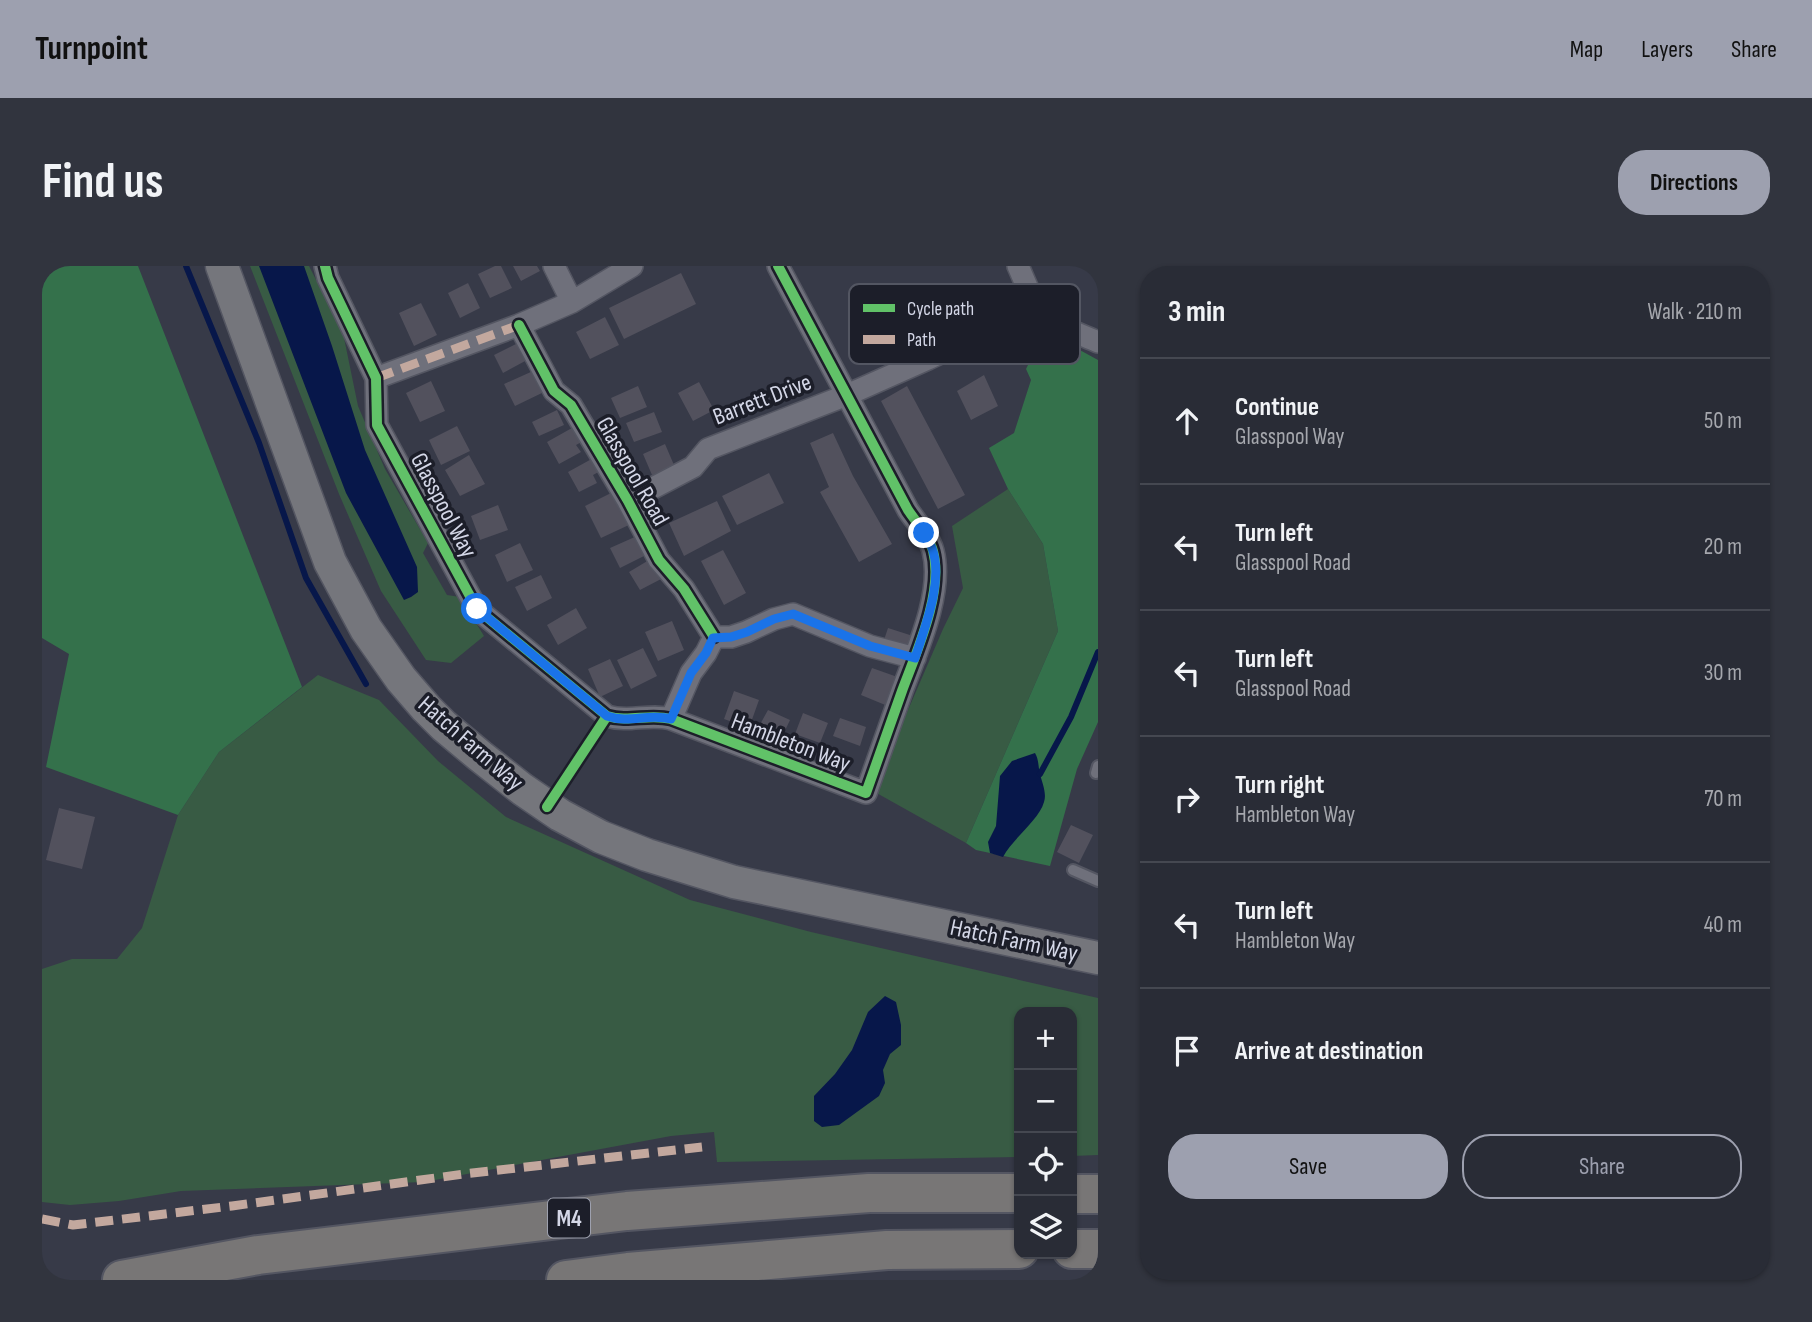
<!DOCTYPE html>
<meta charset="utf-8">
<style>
body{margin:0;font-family:"Sofia Sans Condensed",sans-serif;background:#31343e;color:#f1f3f6}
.controls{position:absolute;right:21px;bottom:21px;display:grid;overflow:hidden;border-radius:14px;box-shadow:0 2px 5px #0004}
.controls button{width:63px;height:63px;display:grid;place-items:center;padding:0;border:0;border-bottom:2px solid #454851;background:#292c36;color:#f1f3f6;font:35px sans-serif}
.stop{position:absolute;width:21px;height:21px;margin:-16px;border:5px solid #1a73e8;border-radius:50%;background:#fff}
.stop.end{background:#1a73e8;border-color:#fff;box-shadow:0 2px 7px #0008}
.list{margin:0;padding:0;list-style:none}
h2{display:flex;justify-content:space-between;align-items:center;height:91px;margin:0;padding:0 28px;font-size:30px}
h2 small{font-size:23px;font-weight:400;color:#a5a7ad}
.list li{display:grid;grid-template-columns:46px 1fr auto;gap:21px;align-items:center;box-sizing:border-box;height:126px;padding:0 28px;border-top:2px solid #454851}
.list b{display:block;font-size:26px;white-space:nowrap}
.list p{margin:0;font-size:23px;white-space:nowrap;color:#a5a7ad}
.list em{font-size:23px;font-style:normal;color:#a5a7ad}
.actions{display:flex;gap:14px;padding:21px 28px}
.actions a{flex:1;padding:16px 0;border:2px solid #9da0af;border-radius:28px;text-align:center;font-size:24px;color:#9da0af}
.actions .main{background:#9da0af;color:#111}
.icon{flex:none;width:38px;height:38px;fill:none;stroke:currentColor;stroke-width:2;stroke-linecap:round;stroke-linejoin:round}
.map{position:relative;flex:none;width:1056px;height:1014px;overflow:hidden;border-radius:28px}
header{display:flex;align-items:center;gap:42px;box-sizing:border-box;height:98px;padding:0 35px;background:#9da0af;color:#111}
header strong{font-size:33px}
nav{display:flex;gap:38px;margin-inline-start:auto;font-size:24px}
.intro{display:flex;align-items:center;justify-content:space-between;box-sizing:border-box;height:168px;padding:0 42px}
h1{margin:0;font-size:49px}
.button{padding:18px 32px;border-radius:28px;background:#9da0af;color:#111;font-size:24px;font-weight:700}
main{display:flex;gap:42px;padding:0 42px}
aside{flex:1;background:#292c36;border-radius:28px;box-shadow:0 2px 5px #0004}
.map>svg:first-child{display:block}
.green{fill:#385b44}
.forest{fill:#34714b}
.water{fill:#07174a}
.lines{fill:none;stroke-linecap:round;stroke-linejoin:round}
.stream{stroke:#07174a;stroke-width:6}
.building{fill:#52515d}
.lane-casing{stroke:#545662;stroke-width:14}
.street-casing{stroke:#545662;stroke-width:24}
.secondary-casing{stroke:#545662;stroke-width:35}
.highway-casing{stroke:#545662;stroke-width:42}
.lane{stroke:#6f707b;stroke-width:10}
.street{stroke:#6f707b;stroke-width:21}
.secondary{stroke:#75767c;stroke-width:32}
.highway{stroke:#787676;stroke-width:38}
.quiet{stroke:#c3a89e;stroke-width:9;stroke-dasharray:18 9;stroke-linecap:butt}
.cycleway-casing{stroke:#1c1e29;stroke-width:15}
.cycleway{stroke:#61c268;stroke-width:10}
.route{stroke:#1a73e8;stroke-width:9}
.labels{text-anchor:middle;stroke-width:7;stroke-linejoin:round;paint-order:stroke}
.shield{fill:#1c1e29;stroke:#9da0ae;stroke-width:2}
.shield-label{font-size:23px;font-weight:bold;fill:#d4d7e7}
.street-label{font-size:24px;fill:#d4d7e7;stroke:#1c1e29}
.key{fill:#1c1e29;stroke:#535662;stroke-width:2}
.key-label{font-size:19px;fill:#d4d7e7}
</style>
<header>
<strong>Turnpoint</strong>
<nav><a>Map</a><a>Layers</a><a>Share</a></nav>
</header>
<div class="intro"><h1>Find us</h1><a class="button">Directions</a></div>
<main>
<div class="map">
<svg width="1056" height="1014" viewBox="0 0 1056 1014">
<rect width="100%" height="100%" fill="#373a48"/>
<!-- green -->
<path class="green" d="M208 0H267L301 67 316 140 343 203 386 277 381 287 405 329 418 331 442 370 409 397 384 394 339 325 297 228Z
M966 223 1001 278 1016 365 924 577 831 525 901 363 921 322 910 260Z
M276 409 337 434 396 495 464 551 648 634 769 666 1056 732V889L1030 890V746H977V891L675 896 672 866 629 870 382 916 139 925 77 935 28 939 0 936V703L30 693H75L100 662 136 549 177 486Z"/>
<!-- forest -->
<path class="forest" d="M0 0H96L260 421 177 486 136 549 4 501 27 388 0 372Z
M1003 65 1056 94V456L1035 503 1008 600 934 584 924 577 1016 365 1001 278 966 223 947 182 972 167 989 114 984 103Z"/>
<!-- water -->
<path class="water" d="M217 0H262L290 80 323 184 375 301 376 326 369 331 362 334 304 227Z
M993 487C997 494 996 500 998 508 1000 517 1005 527 1002 536 997 554 971 572 961 591L948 587 946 576 954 560 958 510 970 495Z
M843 730 854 736 859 759V779L848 788 841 804 843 817 837 830 797 859 780 861 772 855V830L793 808 810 784 826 746Z"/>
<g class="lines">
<!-- stream -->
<path class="stream" d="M144 0 217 177 264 312 324 418
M998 508 1029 451 1056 386"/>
</g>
<!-- building -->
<path class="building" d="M453 0H459L470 22 448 32 436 8Z
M471 0H495L498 5 479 15Z
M639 7 654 38 582 73 567 42Z
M426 17 438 42 418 52 406 27Z
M379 37 395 69 372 80 357 47Z
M832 50 845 77 819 90 806 63Z
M563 51 577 79 548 93 534 66Z
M476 77 485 94 461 107 452 89Z
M491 105 502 126 473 140 462 118Z
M942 109 956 140 929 154 915 125Z
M389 115 403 145 378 156 364 127Z
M657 116 672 144 651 155 636 127Z
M596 120 605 141 578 152 569 132Z
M865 120 923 229 896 243 839 135Z
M515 144 522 159 497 170 490 156Z
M612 146 620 166 592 176 584 157Z
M537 158 545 173 534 179 539 186 517 198 505 176Z
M415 160 428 185 399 199 387 174Z
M791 167 811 210 850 278 817 296 778 226 787 221 768 177Z
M623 178 632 199 610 209 601 188Z
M427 189 443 218 418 230 403 204Z
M555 190 562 203 551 209 555 217 537 226 526 206Z
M727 207 742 237 695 259 680 230Z
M573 225 589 258 559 272 543 240Z
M675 235 689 265 642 290 627 257Z
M456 239 466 264 438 274 429 250Z
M595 270 604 289 578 302 568 282Z
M478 277 491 304 465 316 453 289Z
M681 284 704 327 682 339 659 295Z
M612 291 621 312 598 324 587 306Z
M499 309 510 332 485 345 473 321Z
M534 342 545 362 516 379 505 359Z
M630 355 642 384 616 395 603 366Z
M846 362 871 370 865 385 841 377Z
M601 382 615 410 589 423 575 394Z
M568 393 581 420 558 431 546 403Z
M830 402 864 414 853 443 819 429Z
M692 425 717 434 707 462 682 453Z
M726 444 748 454 739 473 716 462Z
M761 447 786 457 778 477 753 468Z
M798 452 824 461 818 480 791 470Z
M17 542 53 551 40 603 4 594Z
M1029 559 1051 569 1037 597 1015 586Z"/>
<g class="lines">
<defs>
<path id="lane" d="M1054 507 1056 500
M1031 604 1056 615"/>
<path id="street" d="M283 0 286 12 334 112 335 159 435 343 565 450C587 457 607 447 629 453L824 527C836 493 848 459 860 425 874 387 902 326 891 285 887 270 874 256 866 244L736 0
M512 0 530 36
M976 0C982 13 987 28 995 40 1008 59 1036 67 1056 76
M477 59 512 125 529 139 586 235 617 294 642 323 672 371
M334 112 477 59 530 36 590 0
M586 235 651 201 666 183 805 129 886 93 996 40
M672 371H689L704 366 732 353 751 348 828 380 873 392
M629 453 649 407 664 387 672 371"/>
<path id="secondary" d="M180 0 288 296 324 363 359 413 384 442 402 460 438 490 480 523 518 549 559 571 605 589 692 616 1056 692"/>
<path id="highway" d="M1030 928H1056
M1030 983H1056
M80 1014 216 989 585 945 827 927H977
M524 1014 586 1006 845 984 977 983"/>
</defs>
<!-- lane casing -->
<use href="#lane" class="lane-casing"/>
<!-- street casing -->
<use href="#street" class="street-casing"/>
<!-- secondary casing -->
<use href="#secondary" class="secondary-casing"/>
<!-- highway casing -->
<use href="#highway" class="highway-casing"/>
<!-- lane -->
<use href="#lane" class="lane"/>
<!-- street -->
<use href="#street" class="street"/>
<!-- secondary -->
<use href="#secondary" class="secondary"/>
<!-- highway -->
<use href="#highway" class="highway"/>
<!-- quiet -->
<path class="quiet" d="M334 112 477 59
M0 953 31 959 190 940 422 908 660 881"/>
<defs>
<path id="cycleway" d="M283 0 286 12 334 112 335 159 435 343 565 450C587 457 607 447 629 453L824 527C836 493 848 459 860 425 874 387 902 326 891 285 887 270 874 256 866 244L736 0
M477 59 512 125 529 139 586 235 617 294 642 323 672 371
M505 541 565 450"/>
</defs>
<!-- cycleway casing -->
<use href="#cycleway" class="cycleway-casing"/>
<!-- cycleway -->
<use href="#cycleway" class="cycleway"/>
</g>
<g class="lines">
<!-- route -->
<path class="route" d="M435 343 565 450C588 458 606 447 629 453L649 407 664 387 671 372 689 371 705 366 732 353 751 348 828 380 873 392C883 361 902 314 890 282 888 277 884 272 882 267"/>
</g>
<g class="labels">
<!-- shield labels -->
<rect class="shield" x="506" y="932.5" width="42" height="39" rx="5"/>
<g class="shield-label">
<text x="527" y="960">M4</text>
</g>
<!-- street labels -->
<g class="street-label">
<text transform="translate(720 133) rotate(-21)" y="8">Barrett Drive</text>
<text transform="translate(591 205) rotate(60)" y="8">Glasspool Road</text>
<text transform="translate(402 239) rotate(62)" y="8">Glasspool Way</text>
<text transform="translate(749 476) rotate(21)" y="8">Hambleton Way</text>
<text transform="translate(429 477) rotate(41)" y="8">Hatch Farm Way</text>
<text transform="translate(972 674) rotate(12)" y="8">Hatch Farm Way</text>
</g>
</g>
<!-- legend -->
<rect x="807" y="18" width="231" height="80" rx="10" class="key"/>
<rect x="821" y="38" width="32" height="8" fill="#61c268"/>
<rect x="821" y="69" width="32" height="9" fill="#c3a89e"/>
<g class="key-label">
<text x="865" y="49">Cycle path</text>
<text x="865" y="80">Path</text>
</g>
</svg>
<div class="controls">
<button>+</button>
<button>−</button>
<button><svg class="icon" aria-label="locate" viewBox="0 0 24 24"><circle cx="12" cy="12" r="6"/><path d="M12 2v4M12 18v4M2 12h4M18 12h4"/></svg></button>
<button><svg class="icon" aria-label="layers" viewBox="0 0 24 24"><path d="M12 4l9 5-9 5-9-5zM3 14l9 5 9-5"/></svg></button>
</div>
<div class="stop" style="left:435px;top:343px"></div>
<div class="stop end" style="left:882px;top:267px"></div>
</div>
<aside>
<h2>3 min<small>Walk · 210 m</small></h2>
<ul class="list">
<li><svg class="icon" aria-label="ahead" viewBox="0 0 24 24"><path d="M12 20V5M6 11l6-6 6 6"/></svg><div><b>Continue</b><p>Glasspool Way</p></div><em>50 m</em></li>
<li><svg class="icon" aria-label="left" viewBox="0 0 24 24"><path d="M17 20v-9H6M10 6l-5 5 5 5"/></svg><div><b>Turn left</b><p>Glasspool Road</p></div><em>20 m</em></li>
<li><svg class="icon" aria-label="left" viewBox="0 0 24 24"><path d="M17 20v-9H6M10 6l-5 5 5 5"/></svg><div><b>Turn left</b><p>Glasspool Road</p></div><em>30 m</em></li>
<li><svg class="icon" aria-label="right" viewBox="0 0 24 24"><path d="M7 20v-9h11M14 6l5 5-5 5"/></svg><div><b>Turn right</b><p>Hambleton Way</p></div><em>70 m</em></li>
<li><svg class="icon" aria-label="left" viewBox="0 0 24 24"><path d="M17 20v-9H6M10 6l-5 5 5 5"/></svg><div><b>Turn left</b><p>Hambleton Way</p></div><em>40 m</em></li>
<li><svg class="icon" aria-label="arrive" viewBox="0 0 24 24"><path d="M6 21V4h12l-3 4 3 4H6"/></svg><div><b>Arrive at destination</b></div></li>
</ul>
<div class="actions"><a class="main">Save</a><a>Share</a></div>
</aside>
</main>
